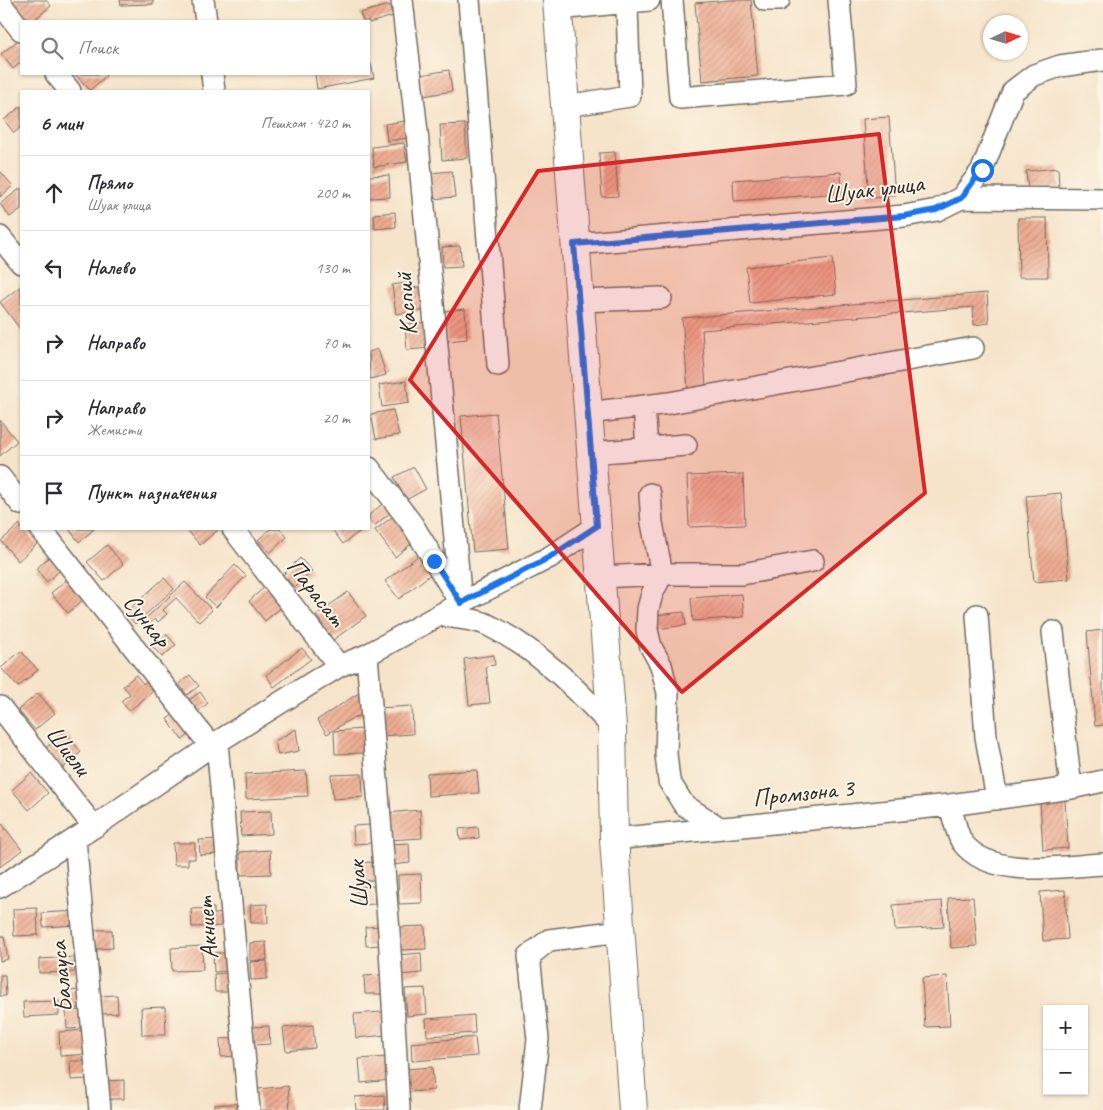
<!DOCTYPE html>
<html lang="ru">
<meta charset="utf-8">
<style>
body{margin:0;font-family:Caveat,sans-serif;background:#f7f7f7;color:#2b2b33}
.controls{position:absolute;right:15px;bottom:15px;display:grid;overflow:hidden;border-radius:0px;box-shadow:0 1px 4px #0004}
.controls button{width:45px;height:45px;display:grid;place-items:center;padding:0;border:0;border-bottom:1px solid #e1e1e2;background:#fff;color:#2b2b33;font:25px sans-serif}
.compass{position:absolute;left:983px;top:15px;width:45px;height:45px;border-radius:50%;background:#fff;box-shadow:0 1px 4px #0004;rotate:86deg}
.stop{position:absolute;width:15px;height:15px;margin:-11px;border:4px solid #1a73e8;border-radius:50%;background:#fff}
.stop.end{background:#1a73e8;border-color:#fff;box-shadow:0 1px 5px #0008}
.list{margin:0;padding:0;list-style:none}
h2{display:flex;justify-content:space-between;align-items:center;height:65px;margin:0;padding:0 20px;font-size:21px}
h2 small{font-size:16px;font-weight:400;color:#7c7c81}
.list li{display:grid;grid-template-columns:32px 1fr auto;gap:15px;align-items:center;box-sizing:border-box;height:75px;padding:0 20px;border-top:1px solid #e1e1e2}
.list b{display:block;font-size:19px;white-space:nowrap}
.list p{margin:0;font-size:16px;white-space:nowrap;color:#7c7c81}
.list em{font-size:16px;font-style:normal;color:#7c7c81}
.icon{flex:none;width:28px;height:28px;fill:none;stroke:currentColor;stroke-width:2;stroke-linecap:round;stroke-linejoin:round}
.map{position:relative;flex:none;width:1103px;height:1110px;overflow:hidden}
.search{position:absolute;background:#fff;box-shadow:0 1px 4px #0004;left:20px;top:20px;width:350px;height:55px;display:flex;align-items:center;gap:12px;box-sizing:border-box;padding:0 18px;border-radius:0px;color:#7c7c81;font-size:19px}
.panel{position:absolute;background:#fff;box-shadow:0 1px 4px #0004;left:20px;top:90px;width:350px;height:440px;border-radius:0px}
.map>svg:first-child{display:block}
.building{fill:url(#building-hatch)}
.lines{fill:none;stroke-linecap:round;stroke-linejoin:round}
.minor-casing{stroke:#726c63;stroke-width:24}
.major-casing{stroke:#726c63;stroke-width:30}
.minor{stroke:#fff;stroke-width:21}
.major{stroke:#fff;stroke-width:28}
.route{stroke:#1a73e8;stroke-width:6}
.marked{fill:#d62828;fill-opacity:0.2;stroke:#d62828;stroke-width:4;stroke-linejoin:round}
.labels{text-anchor:middle;stroke-width:4;stroke-linejoin:round;paint-order:stroke}
.street-label{font-size:25px;fill:#2b2b2b;stroke:#fcf5e5}
</style>
<div class="map">
<svg width="1103" height="1110" viewBox="0 0 1103 1110">
<defs>
<pattern id="building-hatch" width="6" height="6" patternUnits="userSpaceOnUse" patternTransform="scale(1.25)"><rect width="6" height="6" fill="#efad93"/><path d="M-1 1l2-2M0 6l6-6M5 7l2-2" fill="none" stroke="#c28d78"/></pattern>
</defs>
<rect width="100%" height="100%" fill="#fcf5e5"/>
<filter id="ink" filterUnits="userSpaceOnUse"><feTurbulence type="fractalNoise" baseFrequency=".02" numOctaves="2"/><feDisplacementMap in="SourceGraphic" scale="10" xChannelSelector="R" yChannelSelector="G"/><feConvolveMatrix kernelMatrix="1 2 1 2 8 2 1 2 1" color-interpolation-filters="sRGB"/></filter>
<filter id="wash" filterUnits="userSpaceOnUse"><feTurbulence type="fractalNoise" baseFrequency=".0096" numOctaves="4" result="noise"/><feDisplacementMap in="SourceGraphic" scale="20" xChannelSelector="R" yChannelSelector="G"/><feGaussianBlur stdDeviation="1.12" result="paint"/><feColorMatrix in="noise" values="0 0 0 0 0 0 0 0 0 0 0 0 0 0 0 0 0 1.4 0 .05"/><feComposite in="paint" operator="in"/></filter>
<g filter="url(#wash)">
<rect width="100%" height="100%" fill="#f6e4ca"/>
<g id="blocks">
<!-- building -->
<path class="building" d="M15 0H46L51 6 33 21H27L12 3Z
M120 0H153V4L121 5Z
M731 0H751L758 76 702 81 695 3Z
M389 5 393 16 369 23V21H363L360 13Z
M18 40 21 44V62L13 69 1 54Z
M369 64H371L374 78 317 89 315 74H369Z
M449 70 452 91 424 96 421 75Z
M75 74H104L106 76 90 90Z
M21 106V127L14 133 4 120Z
M889 117 895 196 869 198 863 119Z
M412 120 414 137 387 141 385 124Z
M465 124 467 158 442 160 440 125Z
M404 143 407 162 374 167 372 147Z
M615 152 618 196 602 197 599 153Z
M1058 168 1059 188 1028 190 1026 171Z
M0 171 13 186 0 197Z
M452 171 455 197 432 199 430 173Z
M841 172 842 193 734 201 733 180Z
M389 175 390 197 369 198V176Z
M21 188V209L10 217 0 204Z
M395 212 396 227 375 229 374 214Z
M1018 218H1047L1048 277H1019Z
M460 246 462 266 443 267 442 247Z
M832 258 836 294 750 303 746 267Z
M412 282 413 288 423 286 427 310 396 314 392 285Z
M21 286V328L20 329 0 302Z
M987 293 989 323 974 325 973 307 702 330 706 387 688 389 682 318Z
M465 309 467 339 447 341 445 311Z
M427 322 430 348 407 350 405 324Z
M378 349 386 375 370 379 369 352Z
M406 381 409 403 382 407 379 385Z
M393 410 399 435 376 439 371 414Z
M496 413 509 549 473 552 461 416Z
M0 420 17 441 0 456Z
M414 467 426 489 406 500 394 477Z
M743 474 745 525 689 527 687 476Z
M1061 493 1069 579 1034 582 1026 496Z
M386 501 394 510 374 526 369 520V515Z
M396 514 416 540 395 557 375 530Z
M20 524 21 529H24L37 544 18 561 1 541Z
M69 529H94L79 542Z
M186 529H219L200 545Z
M270 529H280L287 537 270 553 258 540Z
M332 529H363L343 544Z
M107 545 123 564 104 581 87 562Z
M423 552 436 570 399 599 385 581Z
M49 557 60 570 47 582 36 569Z
M300 558 312 571 295 588 283 575Z
M235 565 246 576 216 607 205 597Z
M71 576 87 596 68 613 51 593Z
M164 578 174 589 135 624 125 613Z
M185 582 212 610 199 622 176 598 163 610 167 614 158 622 155 619 146 627 143 621Z
M268 584 285 604 265 621 249 601Z
M348 592 366 616 333 640 316 615Z
M742 594 744 617 693 621 691 598Z
M684 612 686 625 657 629 656 615Z
M1103 630V725L1095 726 1087 632Z
M166 634 176 645 162 657 152 646Z
M302 648 311 659 274 687 266 675Z
M21 651 38 670 18 687 1 668Z
M494 655 495 665 486 666 490 703 469 705 464 659Z
M136 675 143 684 149 678 157 688 129 711 121 701 130 694 123 686Z
M190 675 199 686 187 695 179 684Z
M365 689 368 715 354 717 327 734 317 720Z
M200 692 208 703 197 712 188 701Z
M38 693 55 713 35 730 18 710Z
M412 706 413 734 380 736 378 708Z
M179 711 193 732 182 740 167 719Z
M296 729 299 751 278 755 275 741Z
M364 729 365 753 335 754 334 731Z
M65 732 81 752 62 769 45 749Z
M477 770 479 793 428 796 427 773Z
M306 771 308 796 246 799 245 774Z
M31 773 48 793 29 810 12 790Z
M362 774 363 797 333 799 331 775Z
M1065 799 1068 848 1043 850 1040 801Z
M420 810 422 838 388 840 387 813Z
M271 811 272 834 241 836 240 812Z
M2 824 22 850 0 867V826Z
M370 825 371 843 354 844 353 826Z
M478 827 479 838 460 840 459 829Z
M220 839V854L200 855 199 840Z
M173 843H195V859H188V865H174Z
M409 843 410 863 391 865 389 844Z
M270 850 271 874 240 875V852Z
M374 862 375 880 358 881 357 863Z
M421 874 422 903 399 904 398 875Z
M374 886 375 904 358 905 357 887Z
M1065 890 1068 939 1043 941 1040 892Z
M973 897 977 946 951 948 948 898Z
M942 901 944 927 895 930 893 905Z
M267 904 268 923H251L250 905Z
M37 908 38 935 14 936 13 909Z
M214 908V914L227 913 228 926 192 927 191 909Z
M78 911V925L43 927 42 913Z
M382 926V945L366 946 365 927Z
M425 926 426 949 399 950 398 927Z
M95 930H112L113 948 96 949Z
M0 936H4L8 959 0 961Z
M266 942 267 960 250 961V943Z
M202 946 203 970 172 971 171 948Z
M213 953H230L231 971 214 972Z
M421 953 422 973 400 975 398 955Z
M74 957 75 972 39 973V959Z
M267 961V979L251 980 250 962Z
M230 973 231 992H215L214 974Z
M0 975H5L6 996H0Z
M381 975 382 994H365L364 976Z
M947 976 950 1026 925 1027 922 978Z
M425 988 427 1014 407 1016 405 989Z
M82 990 83 1008 66 1009 65 991Z
M117 995 118 1013 101 1014 100 996Z
M59 1001V1015L24 1017 23 1002Z
M165 1007 166 1035H142L141 1008Z
M83 1010V1028L67 1029 66 1011Z
M383 1012 386 1035 356 1038 354 1014Z
M474 1015 475 1033 427 1036 426 1019Z
M313 1025 315 1048 286 1051 283 1028Z
M269 1026 270 1044 253 1045 252 1027Z
M88 1030 90 1054 60 1056 59 1032Z
M475 1037 477 1056 412 1061 411 1043Z
M237 1038 238 1056 221 1057 220 1039Z
M388 1057 391 1080 361 1083 359 1059Z
M70 1061H87L88 1079 71 1080Z
M432 1067 434 1090 408 1092 406 1069Z
M124 1080V1099H108L107 1081Z
M288 1086 290 1110H260L258 1089Z
M384 1095 385 1110H356L355 1097Z
M242 1103 243 1110H214V1105Z"/>
</g>
</g>
<g filter="url(#ink)">
<use href="#blocks" fill-opacity="0" stroke="#726c63" stroke-width="1"/>
<g class="lines">
<defs>
<path id="minor" d="M203 0 206 21
M402 0 417 132 461 603
M469 0 498 365
M672 0 680 98 846 84 839 0
M765 0H779
M0 3 21 30
M558 9 649 0
M56 74 70 91
M212 74 214 91
M565 106 630 96 627 7 625 3
M961 198 1103 199
M0 237 21 263
M574 244 904 216 937 210 961 198 982 170 1013 91 1034 75 1060 66 1103 60
M579 301 661 298
M644 406 647 448
M588 413 669 403 973 348
M591 453 686 445
M369 468 412 524 458 599
M0 477 21 504
M650 494 652 523 662 574 652 594 648 609 647 630 651 647 661 665 668 693 666 754 669 781 684 805 720 828
M41 529 211 746
M233 529 339 666
M600 577 662 574H742L813 561
M439 615C454 618 474 618 488 625 537 649 576 688 612 727
M977 615 986 737 997 799
M367 655 389 932 399 1110
M0 707 94 827
M217 742 249 1110
M1071 788 1103 781
M950 805C953 816 956 832 962 842 990 880 1063 866 1103 864
M75 839 100 1110
M614 839 950 805 1071 788 1053 632
M0 887 94 827 211 746 339 666 367 655 461 603 550 557 597 526
M530 1110 538 1039 529 956 549 940 621 931"/>
<path id="major" d="M557 0 612 727 614 839 633 1110"/>
</defs>
<!-- minor casing -->
<use href="#minor" class="minor-casing"/>
<!-- major casing -->
<use href="#major" class="major-casing"/>
<!-- minor -->
<use href="#minor" class="minor"/>
<!-- major -->
<use href="#major" class="major"/>
</g>
</g>
<g class="lines" filter="url(#ink)">
<!-- route -->
<path class="route" d="M434 561 461 603 550 557 597 526 574 244 904 216 936 210 961 198 982 170"/>
</g>
<!-- marked area -->
<path class="marked" d="M879 134 925 493 682 692 410 380 538 171Z"/>
<g class="labels">
<!-- street labels -->
<g class="street-label">
<text transform="translate(874 188) rotate(-7)" y="9">Шуак улица</text>
<text transform="translate(405 304) rotate(-95)" y="9">Каспий</text>
<text transform="translate(317 592) rotate(52)" y="9">Парасат</text>
<text transform="translate(148 620) rotate(52)" y="9">Сункар</text>
<text transform="translate(69 750) rotate(52)" y="9">Шиели</text>
<text transform="translate(803 792) rotate(-6)" y="9">Промзона 3</text>
<text transform="translate(357 885) rotate(-95)" y="9">Шуак</text>
<text transform="translate(206 928) rotate(-95)" y="9">Акниет</text>
<text transform="translate(60 977) rotate(-95)" y="9">Балауса</text>
</g>
</g>
</svg>
<div class="controls">
<button>+</button>
<button>−</button>
</div>
<svg class="compass" viewBox="-18 -18 36 36"><path d="M0-13l5 13h-10z" fill="#e53935"/><path d="M0 13l5-13h-10z" fill="#7c7c81"/></svg>
<div class="stop" style="left:982px;top:170px"></div>
<div class="stop end" style="left:434px;top:561px"></div>
<div class="search"><svg class="icon" aria-label="search" viewBox="0 0 24 24"><circle cx="10" cy="10" r="6"/><path d="M15 15l6 6"/></svg>Поиск</div>
<section class="panel">
<h2>6 мин<small>Пешком · 420 m</small></h2>
<ul class="list">
<li><svg class="icon" aria-label="ahead" viewBox="0 0 24 24"><path d="M12 20V5M6 11l6-6 6 6"/></svg><div><b>Прямо</b><p>Шуак улица</p></div><em>200 m</em></li>
<li><svg class="icon" aria-label="left" viewBox="0 0 24 24"><path d="M17 20v-9H6M10 6l-5 5 5 5"/></svg><div><b>Налево</b></div><em>130 m</em></li>
<li><svg class="icon" aria-label="right" viewBox="0 0 24 24"><path d="M7 20v-9h11M14 6l5 5-5 5"/></svg><div><b>Направо</b></div><em>70 m</em></li>
<li><svg class="icon" aria-label="right" viewBox="0 0 24 24"><path d="M7 20v-9h11M14 6l5 5-5 5"/></svg><div><b>Направо</b><p>Жемисти</p></div><em>20 m</em></li>
<li><svg class="icon" aria-label="arrive" viewBox="0 0 24 24"><path d="M6 21V4h12l-3 4 3 4H6"/></svg><div><b>Пункт назначения</b></div></li>
</ul>
</section>
</div>
